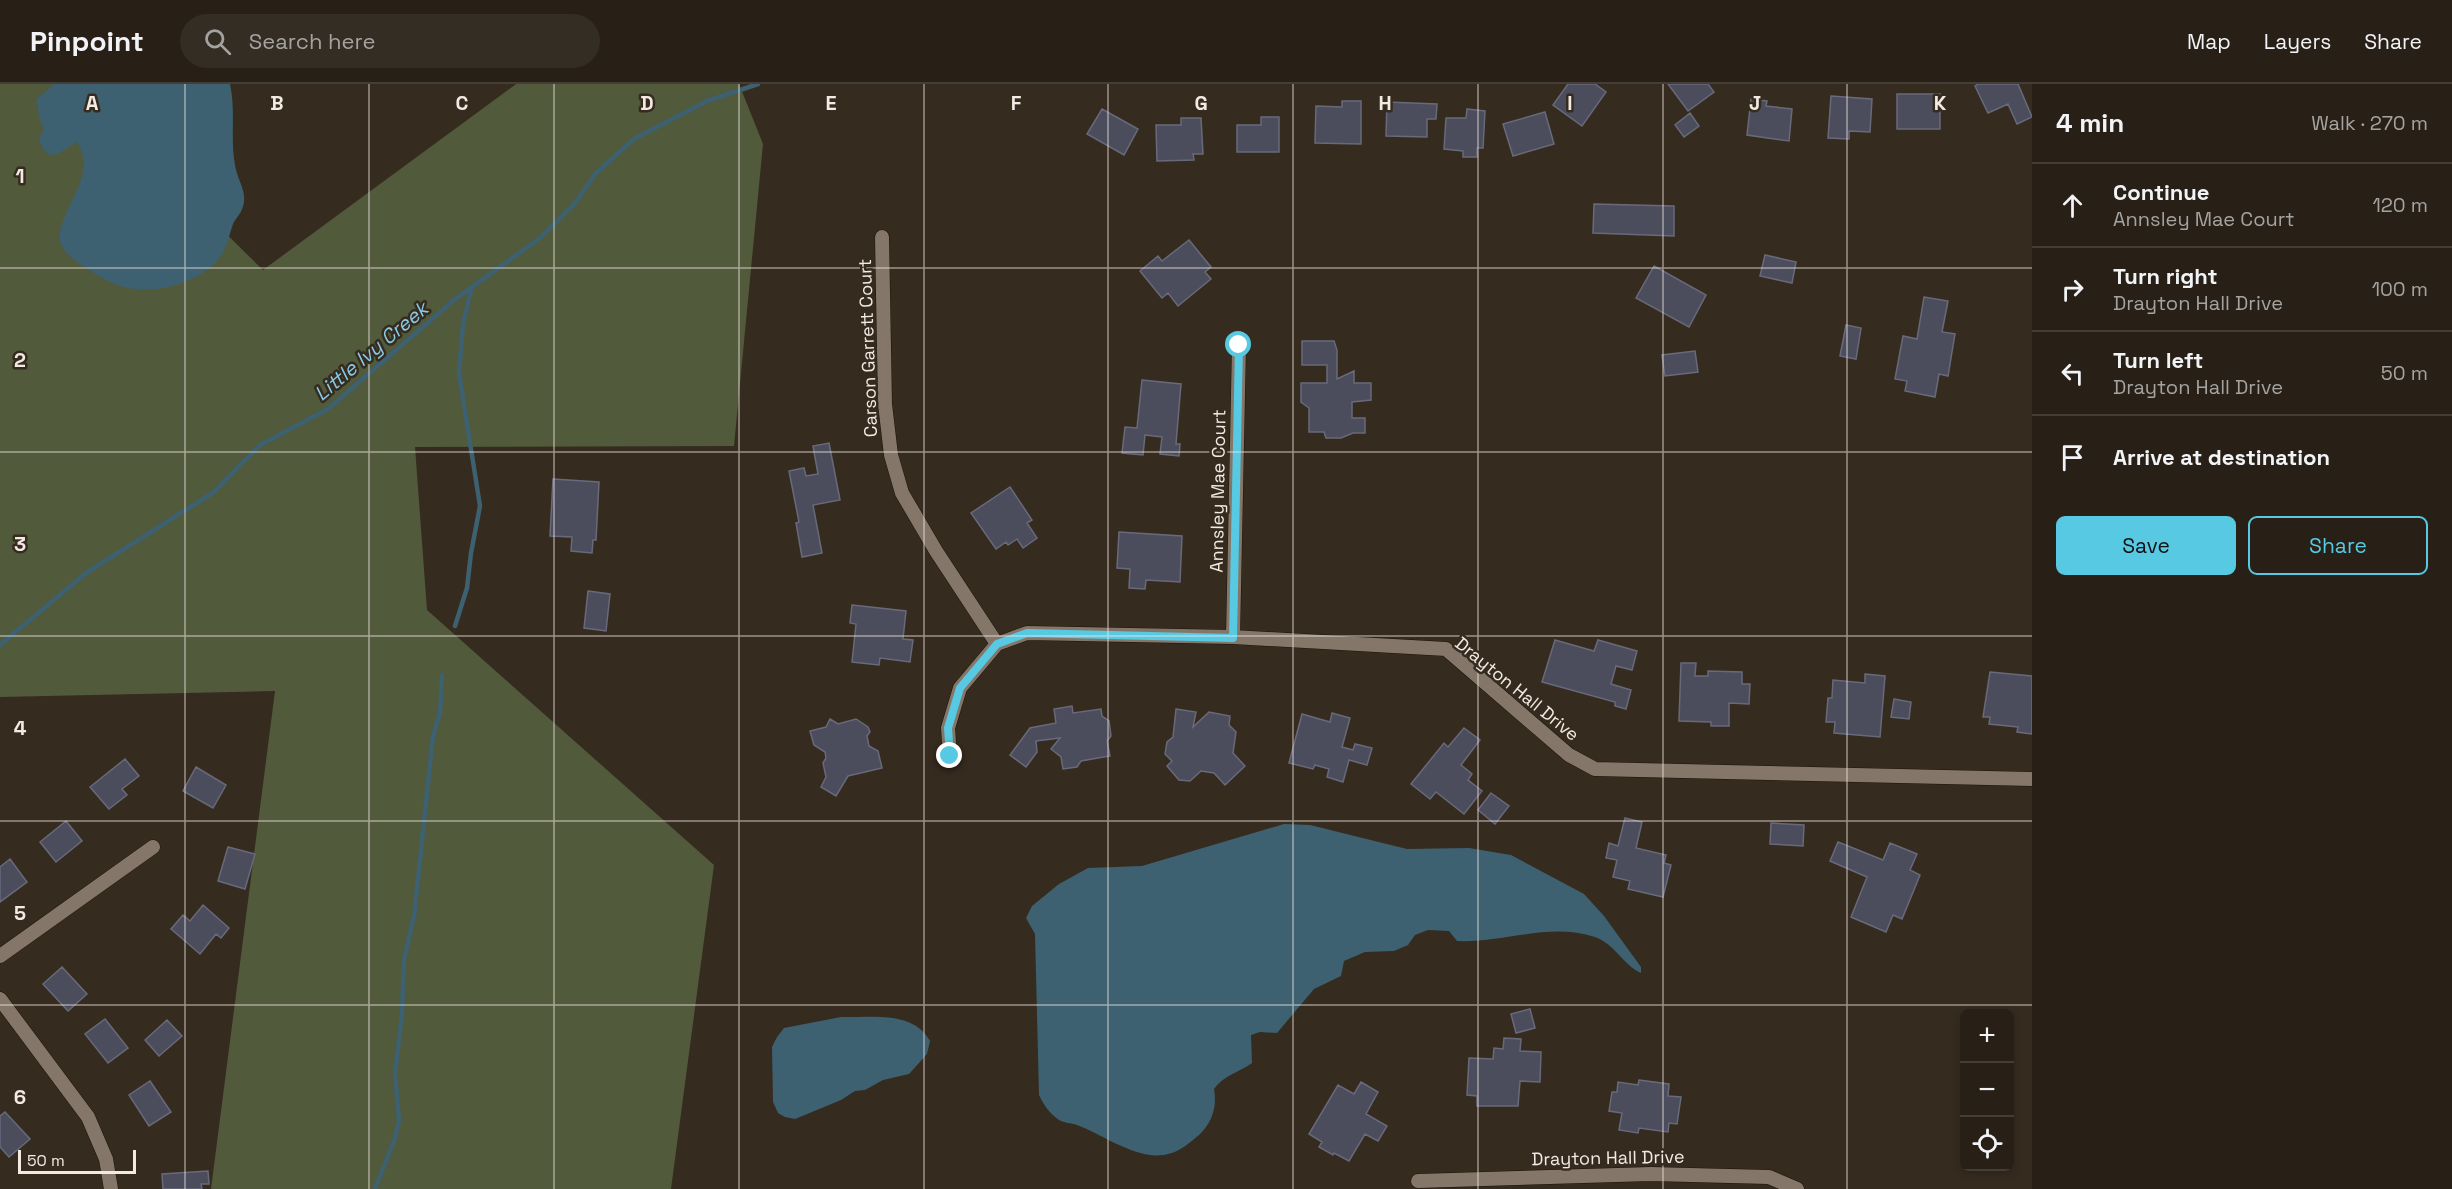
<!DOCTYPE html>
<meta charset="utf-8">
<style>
body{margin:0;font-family:"Space Grotesk",sans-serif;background:#342d24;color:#f1f3f6}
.controls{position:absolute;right:18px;bottom:18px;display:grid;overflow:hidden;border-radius:9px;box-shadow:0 3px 9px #0003}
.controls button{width:54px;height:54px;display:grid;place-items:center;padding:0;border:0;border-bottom:2px solid #443e36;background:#282017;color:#f1f3f6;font:30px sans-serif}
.scale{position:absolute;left:18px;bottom:15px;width:118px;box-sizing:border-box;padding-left:6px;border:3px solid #f2eae3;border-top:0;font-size:16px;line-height:21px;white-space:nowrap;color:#f2eae3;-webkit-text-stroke:4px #362b1f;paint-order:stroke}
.stop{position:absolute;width:18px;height:18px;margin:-14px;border:4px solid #57c9e2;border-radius:50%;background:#fff}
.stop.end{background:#57c9e2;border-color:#fff;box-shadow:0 2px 6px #0008}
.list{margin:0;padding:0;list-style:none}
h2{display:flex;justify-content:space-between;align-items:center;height:78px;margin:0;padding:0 24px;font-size:26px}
h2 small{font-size:20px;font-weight:400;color:#a5a3a1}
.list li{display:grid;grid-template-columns:39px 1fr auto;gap:18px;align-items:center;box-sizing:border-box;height:84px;padding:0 24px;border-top:2px solid #443e36}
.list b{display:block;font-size:22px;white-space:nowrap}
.list p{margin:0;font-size:20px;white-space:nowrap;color:#a5a3a1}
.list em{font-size:20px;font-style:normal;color:#a5a3a1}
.actions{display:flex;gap:12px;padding:18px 24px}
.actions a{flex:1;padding:14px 0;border:2px solid #57c9e2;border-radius:9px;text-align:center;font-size:21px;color:#57c9e2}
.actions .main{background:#57c9e2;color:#111}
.icon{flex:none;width:33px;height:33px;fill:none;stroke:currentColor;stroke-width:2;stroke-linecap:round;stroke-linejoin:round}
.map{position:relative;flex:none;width:2032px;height:1105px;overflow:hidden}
header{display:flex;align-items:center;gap:36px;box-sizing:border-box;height:84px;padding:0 30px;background:#282017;border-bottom:2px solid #443e36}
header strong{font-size:28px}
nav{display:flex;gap:33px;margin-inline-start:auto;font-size:21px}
.search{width:420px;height:54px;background:#342d24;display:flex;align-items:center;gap:15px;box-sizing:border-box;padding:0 21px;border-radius:33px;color:#a5a3a1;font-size:22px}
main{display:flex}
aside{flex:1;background:#282017}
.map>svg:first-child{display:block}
.forest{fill:#515a3b}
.water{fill:#3d6171}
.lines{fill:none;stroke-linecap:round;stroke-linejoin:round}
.stream{stroke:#3d6171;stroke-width:4.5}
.building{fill:#4b4c5c;stroke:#686a7b;stroke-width:1.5}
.street-casing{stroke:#1d1308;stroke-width:15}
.street{stroke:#847769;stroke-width:14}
.route{stroke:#57c9e2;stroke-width:8}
.grid{fill:none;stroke:#f2eae3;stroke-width:1.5;stroke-opacity:0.55}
.labels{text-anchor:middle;stroke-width:5;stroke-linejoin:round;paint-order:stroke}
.street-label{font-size:18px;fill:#f2eae3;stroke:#362b1f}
.water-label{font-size:20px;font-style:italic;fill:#87cae6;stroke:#362b1f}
.grid-label{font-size:20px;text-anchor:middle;font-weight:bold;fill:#f2eae3;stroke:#362b1f;stroke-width:5;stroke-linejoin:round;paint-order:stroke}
</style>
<header>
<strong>Pinpoint</strong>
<div class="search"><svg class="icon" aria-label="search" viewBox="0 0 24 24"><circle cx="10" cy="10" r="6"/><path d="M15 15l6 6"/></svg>Search here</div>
<nav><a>Map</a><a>Layers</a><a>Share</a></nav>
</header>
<main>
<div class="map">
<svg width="2032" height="1105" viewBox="0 0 2032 1105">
<rect width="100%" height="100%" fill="#362b1f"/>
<!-- forest -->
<path class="forest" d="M0 0H74L263 186 516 0H739L763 60 734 362 415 363 427 526 714 781 671 1105H211L275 607 0 613Z"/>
<!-- water -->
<path class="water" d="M54 0H230C236 27 230 54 235 81 237 96 249 109 242 125 240 131 235 135 233 140 228 154 227 166 217 177 196 200 153 211 124 203 110 199 99 192 87 185 78 179 69 173 63 164 46 136 102 97 77 58 62 66 48 84 39 55L44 45C37 31 40 29 36 16Z
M1284 740 1310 741 1407 765 1469 764 1511 771 1584 810 1604 832 1641 883V889C1622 880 1615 860 1595 853 1550 838 1502 859 1457 857L1449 847 1428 846 1415 851 1408 861 1394 867 1365 868 1344 877 1341 892 1314 905 1277 949 1260 948 1251 951 1252 979C1238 989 1224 991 1214 1005 1217 1022 1213 1038 1199 1051 1189 1059 1181 1067 1168 1070 1139 1078 1102 1050 1077 1041 1071 1039 1064 1039 1059 1036 1049 1029 1044 1021 1039 1011L1035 850 1026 834 1032 822 1059 800 1088 784 1142 782Z
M841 933C871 934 913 926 930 957L927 970 909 990 883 996 865 1006 855 1007 841 1016 795 1035 785 1033 778 1029 773 1018 772 963 777 953 784 944Z"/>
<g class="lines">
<!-- stream -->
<path class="stream" d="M455 542 467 504 471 469 480 422 459 289 463 240 471 206
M0 561 86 489 214 408 260 361 328 325 454 216 540 154 575 119 596 89 634 55 707 17 758 0
M375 1105 395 1054 399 1037 395 989 402 930 404 875 414 832 433 652 440 629 442 591"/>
</g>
<!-- building -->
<path class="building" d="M1568 0H1595L1606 8 1582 42 1553 21Z
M1668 0H1708L1714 8 1688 27Z
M1978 0H2018L2032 33 2017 40 2008 20 1988 29 1975 2Z
M1897 10H1940V45H1897Z
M1831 12 1872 15 1870 48 1849 47V55L1828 54Z
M1751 15 1767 17 1766 22 1792 25 1789 57 1747 51Z
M1342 17H1361V60L1315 59 1316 22 1342 23Z
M1387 18 1437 20 1436 35H1427V53L1386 52Z
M1102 25 1138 45 1124 71 1087 50Z
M1467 25 1485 27 1483 64H1477V73H1463V67L1444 65 1446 34H1466Z
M1545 28 1554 60 1513 72 1503 40Z
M1690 29 1699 42 1684 53 1675 41Z
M1261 33H1279V68H1237V41H1261Z
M1181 34H1201L1203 70H1193L1194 76 1157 77 1156 41H1181Z
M1594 120 1674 122V152L1593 149Z
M1189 156 1211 183 1205 188 1211 195 1178 222 1168 209 1162 214 1140 187 1158 172 1162 177Z
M1765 171 1796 178 1792 199 1760 192Z
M1654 182 1706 211 1689 243 1636 214Z
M1924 213 1948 217 1942 248 1955 250 1948 292 1939 290 1935 313 1905 307 1907 297 1895 295 1903 252 1917 255Z
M1846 241 1861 244 1856 275 1840 272Z
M1302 257H1334L1337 266V295L1354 287V299H1371V316L1352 318V334H1365V349H1353L1341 354H1326L1324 348H1309V324L1301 318V299H1327V281H1302Z
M1695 267 1698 288 1665 292 1662 271Z
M1142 296 1181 300 1176 360H1180L1179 372 1160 370 1162 353 1145 351 1143 371 1122 369 1125 343 1137 344Z
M829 359 840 416 813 421 822 469 802 473 796 439 799 438 789 387 804 384 806 392 818 390 813 362Z
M553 395 599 398 596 456H593L592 469 571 467 572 453 550 452Z
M1010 403 1032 436 1027 439 1037 454 1023 464 1017 455 1008 461 1006 458 996 465 971 429Z
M1119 448 1182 452 1180 498 1146 496 1145 505 1129 504 1130 485 1117 484Z
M588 507 610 510 606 547 584 544Z
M852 521 906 527 903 555 913 556 910 578 880 574 879 581 852 578 856 540 850 539Z
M1555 556 1594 567 1598 556 1637 567 1632 586 1616 582 1611 600 1631 606 1626 625 1615 622V618L1542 598Z
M1681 579H1696L1695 592H1708V587L1742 588V600H1750L1749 620 1729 619V642H1711V638L1679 637Z
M1990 588 2032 592V650L2017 648 2018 643 1989 640 1990 633H1983Z
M1865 590 1885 592 1880 653 1834 649 1835 638H1826L1828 614H1832L1833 596 1865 599Z
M1894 615 1911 618 1909 635 1891 633Z
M1072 622 1073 629 1101 625 1102 632 1109 637 1111 652 1107 657 1110 672 1081 677 1077 683 1063 685 1061 673 1051 665 1060 654 1036 657 1037 668 1026 683 1010 671 1030 644 1056 639 1054 625Z
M1176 625 1196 628 1193 643 1209 628 1230 632 1229 641 1236 648 1233 669 1245 682 1225 701 1214 689 1201 687 1190 697 1179 696 1167 682 1172 677 1165 670 1167 658 1173 653Z
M1332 629 1350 634 1342 663 1353 666 1355 660 1372 664 1367 681 1349 676 1343 698 1327 693 1329 685 1315 681 1313 685 1289 679 1302 630 1330 638Z
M830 635 838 640 856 635 868 643 870 648 867 652 869 662 878 667 882 684 848 692 836 712 821 703 826 693 823 679 826 674 825 668 814 661 810 647 826 643Z
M1464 644 1480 656 1461 681 1472 690 1468 696 1482 707 1464 730 1436 708 1430 715 1411 700 1444 659 1448 663Z
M125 675 139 692 122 705 127 711 109 725 90 703Z
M196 683 226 701 213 724 183 707Z
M1491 709 1509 722 1495 740 1478 726Z
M1625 734 1642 738 1636 764 1666 771 1664 779 1671 781 1663 813 1628 805 1630 797 1613 793 1617 776 1606 774 1609 759 1618 762Z
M66 737 82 757 56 778 40 758Z
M1771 739 1804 741 1803 762 1770 760Z
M1838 758 1883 776 1890 759 1917 770 1910 786 1920 791 1902 835 1893 831 1886 848 1851 833 1867 793 1830 777Z
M228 763 255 770 245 805 218 797Z
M10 775 27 798 0 818V783Z
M203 821 229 844 221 854 216 850 200 870 171 845 183 831 190 837Z
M62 883 87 910 68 927 43 900Z
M1530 925 1535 944 1516 949 1511 930Z
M105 935 128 964 108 979 85 950Z
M167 936 182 952 159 972 145 956Z
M1504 954 1521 955 1520 967 1541 968 1540 998 1520 997 1518 1022H1477V1012L1467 1011 1469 974 1493 975 1494 964 1503 965Z
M1639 996 1669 1000 1668 1012 1681 1013 1677 1040 1669 1039 1668 1048 1639 1044 1638 1049 1619 1046 1622 1029 1609 1027 1612 1008H1617L1618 998 1638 1001Z
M150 997 171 1028 149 1042 129 1011Z
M1361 998 1378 1008 1366 1030 1387 1042 1378 1057 1365 1050 1349 1077 1334 1069 1333 1071 1319 1063 1322 1058 1309 1050 1338 1001 1354 1010Z
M5 1028 30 1055 9 1073 0 1063V1032Z
M208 1087 209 1100H201L202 1105H163L162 1090Z"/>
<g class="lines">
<defs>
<path id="street" d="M882 153 885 320 891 371 902 409 936 467 997 560
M1233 553 1239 261
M950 672 948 644 960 604 997 560 1027 549 1233 553 1446 565 1569 671 1595 685 2032 695
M0 872 153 763
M0 915 88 1033 106 1075 111 1105
M1418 1097 1651 1090 1769 1093 1797 1105"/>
</defs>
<!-- street casing -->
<use href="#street" class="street-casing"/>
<!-- street -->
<use href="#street" class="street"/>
</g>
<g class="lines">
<!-- route -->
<path class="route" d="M950 672 948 644 960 604 997 560 1027 549 1233 554 1239 261"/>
</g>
<!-- grid -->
<path class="grid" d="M185 0V1105M369 0V1105M554 0V1105M739 0V1105M924 0V1105M1108 0V1105M1293 0V1105M1478 0V1105M1663 0V1105M1847 0V1105M0 184H2032M0 368H2032M0 552H2032M0 737H2032M0 921H2032"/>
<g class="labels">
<!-- street labels -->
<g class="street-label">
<text transform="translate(868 264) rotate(-92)" y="6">Carson Garrett Court</text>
<text transform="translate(1218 407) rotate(-89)" y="6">Annsley Mae Court</text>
<text transform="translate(1517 605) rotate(39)" y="6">Drayton Hall Drive</text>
<text transform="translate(1608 1074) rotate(-1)" y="6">Drayton Hall Drive</text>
</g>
<!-- water labels -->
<g class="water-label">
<text transform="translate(371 267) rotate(-40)" y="7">Little Ivy Creek</text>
</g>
</g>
<g class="grid-label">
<text x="92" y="26">A</text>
<text x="277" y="26">B</text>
<text x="462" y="26">C</text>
<text x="647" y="26">D</text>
<text x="831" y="26">E</text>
<text x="1016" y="26">F</text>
<text x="1201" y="26">G</text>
<text x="1385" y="26">H</text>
<text x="1570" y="26">I</text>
<text x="1755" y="26">J</text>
<text x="1940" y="26">K</text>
<text x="20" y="99">1</text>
<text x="20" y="283">2</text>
<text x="20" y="467">3</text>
<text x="20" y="651">4</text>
<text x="20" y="836">5</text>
<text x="20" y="1020">6</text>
</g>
</svg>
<div class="controls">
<button>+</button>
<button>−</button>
<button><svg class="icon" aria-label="locate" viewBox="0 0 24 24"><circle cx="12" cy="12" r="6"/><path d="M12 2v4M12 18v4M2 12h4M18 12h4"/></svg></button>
</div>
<div class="scale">50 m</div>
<div class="stop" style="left:1239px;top:261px"></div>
<div class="stop end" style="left:950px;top:672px"></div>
</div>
<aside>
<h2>4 min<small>Walk · 270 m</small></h2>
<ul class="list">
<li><svg class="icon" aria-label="ahead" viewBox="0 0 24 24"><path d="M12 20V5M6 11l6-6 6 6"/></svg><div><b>Continue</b><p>Annsley Mae Court</p></div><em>120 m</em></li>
<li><svg class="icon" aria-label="right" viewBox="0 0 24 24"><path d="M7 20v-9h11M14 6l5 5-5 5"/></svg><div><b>Turn right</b><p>Drayton Hall Drive</p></div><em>100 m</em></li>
<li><svg class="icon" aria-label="left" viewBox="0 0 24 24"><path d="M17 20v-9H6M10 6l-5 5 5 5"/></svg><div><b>Turn left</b><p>Drayton Hall Drive</p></div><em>50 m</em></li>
<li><svg class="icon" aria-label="arrive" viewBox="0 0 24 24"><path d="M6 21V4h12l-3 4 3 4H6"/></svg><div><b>Arrive at destination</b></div></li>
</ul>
<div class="actions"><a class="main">Save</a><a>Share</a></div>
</aside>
</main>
